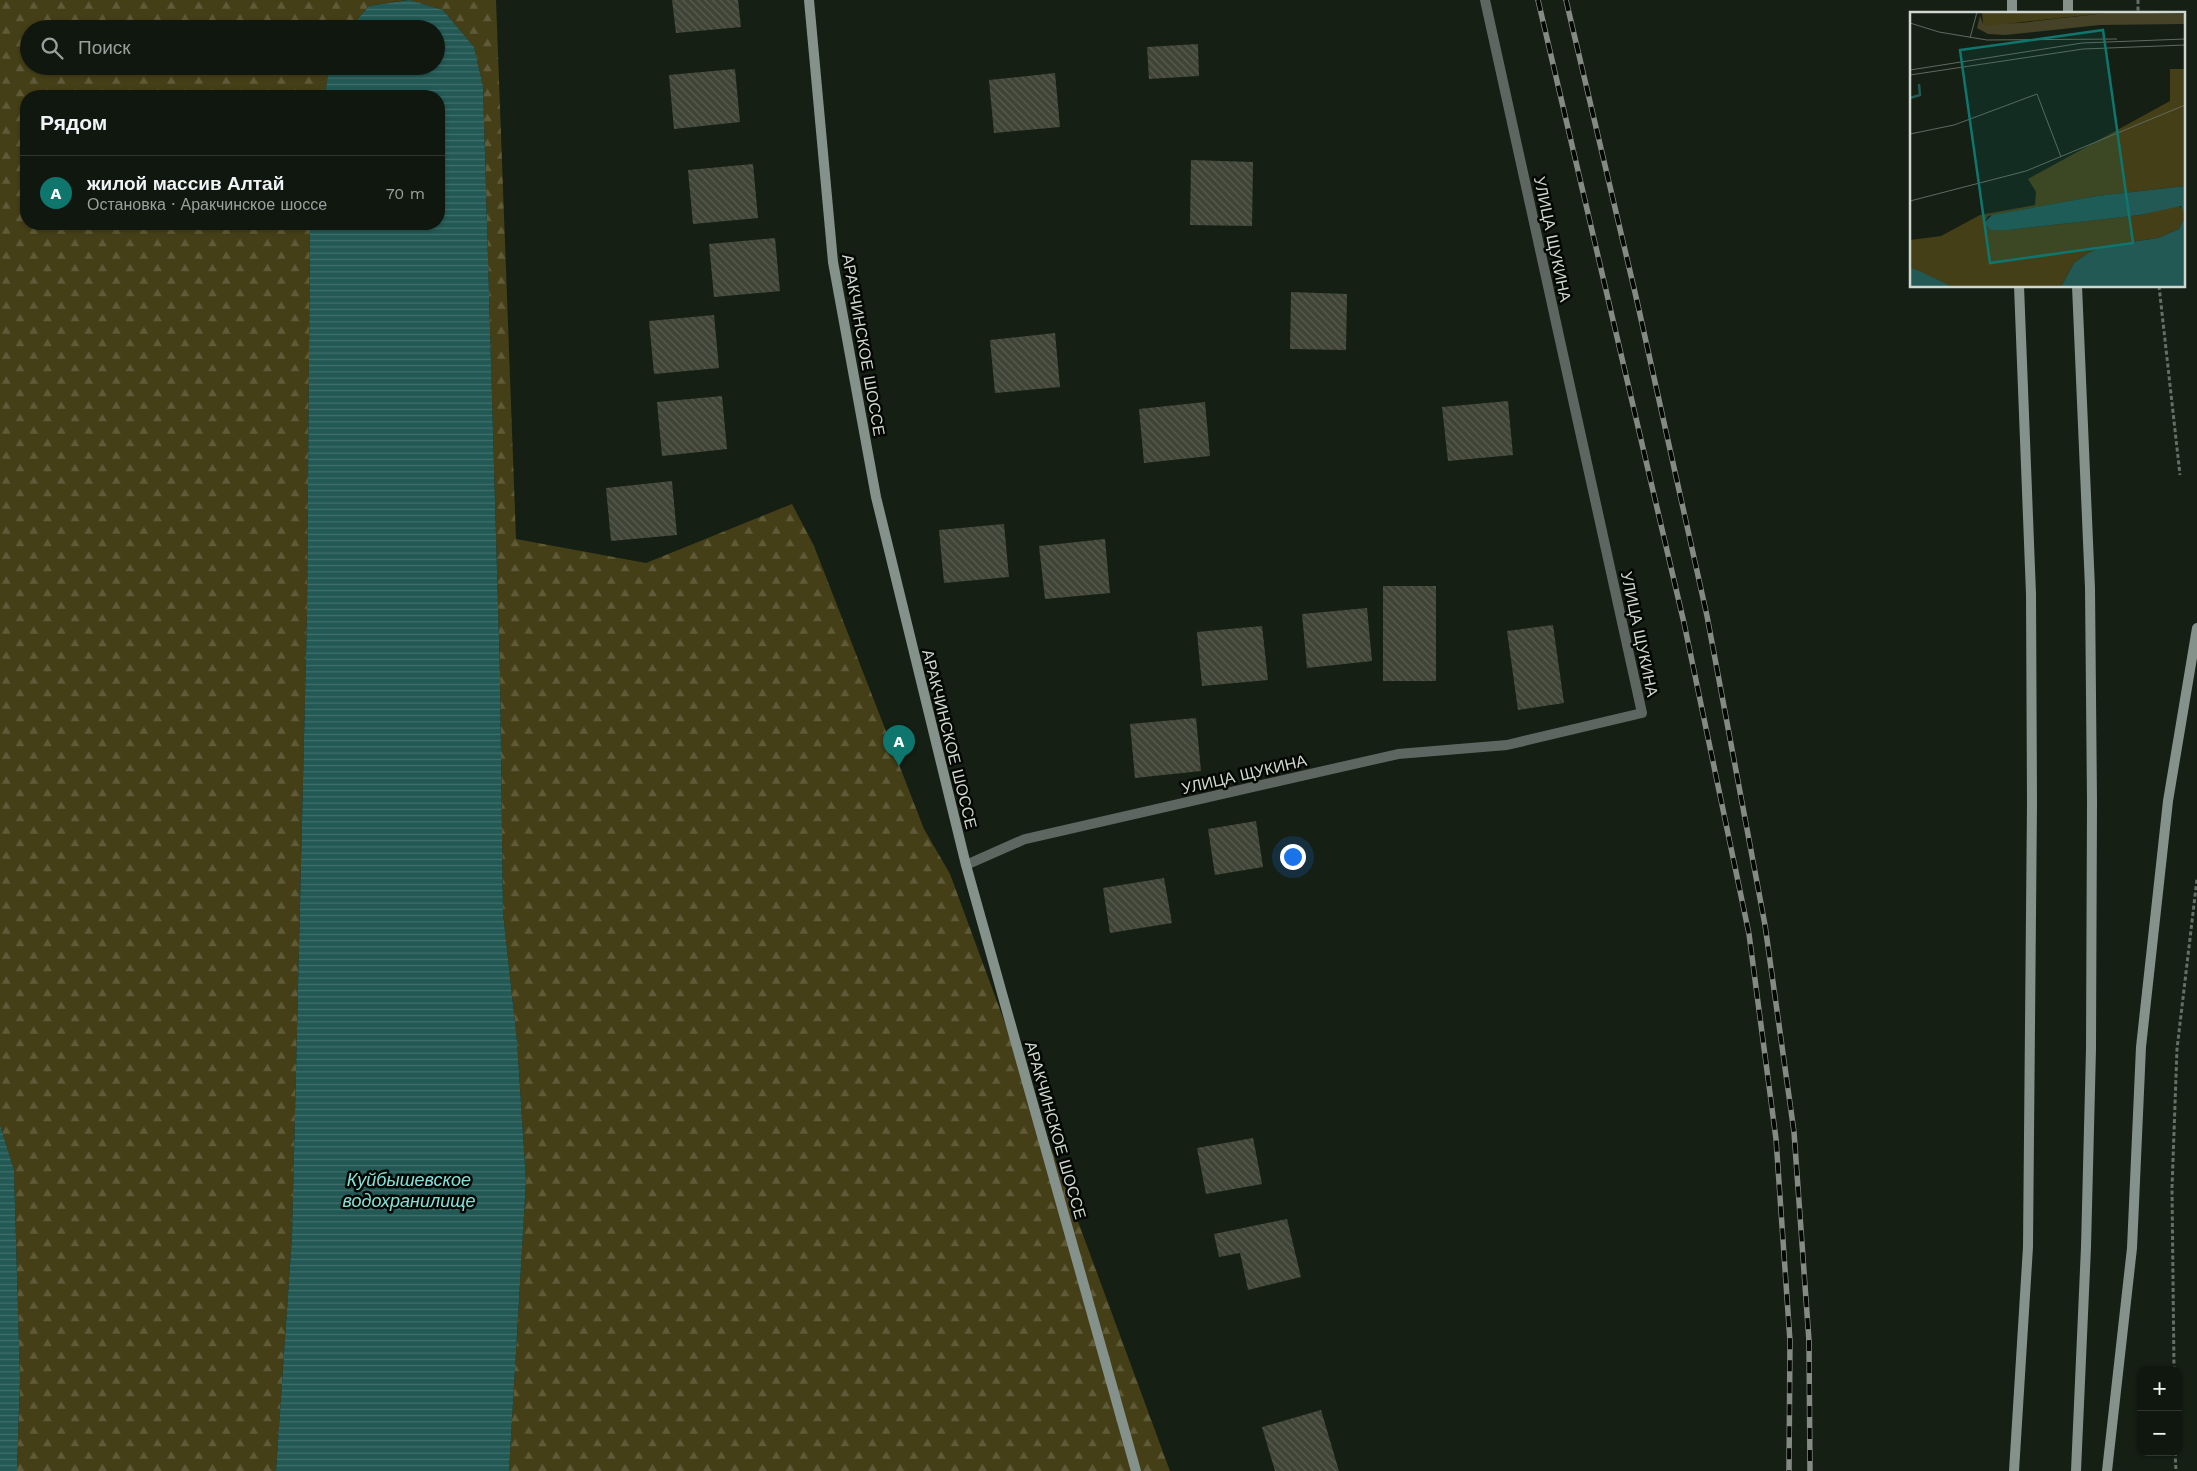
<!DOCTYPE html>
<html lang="ru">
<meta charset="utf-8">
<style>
body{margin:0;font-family:"Work Sans",sans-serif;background:#1e241d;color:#f1f3f6}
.controls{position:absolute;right:15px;bottom:15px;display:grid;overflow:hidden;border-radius:10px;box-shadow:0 1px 4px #0004}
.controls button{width:45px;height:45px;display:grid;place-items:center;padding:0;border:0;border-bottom:1px solid #30362f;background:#10170f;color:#f1f3f6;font:25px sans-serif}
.you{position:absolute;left:1292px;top:856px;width:18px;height:18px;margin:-12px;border:4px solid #fff;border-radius:50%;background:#1a73e8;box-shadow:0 0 0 8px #1a73e833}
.badge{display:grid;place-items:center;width:32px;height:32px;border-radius:50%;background:#0f766e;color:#fff;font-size:16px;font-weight:700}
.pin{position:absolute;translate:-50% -41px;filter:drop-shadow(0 1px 2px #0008)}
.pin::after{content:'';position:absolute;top:26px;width:18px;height:15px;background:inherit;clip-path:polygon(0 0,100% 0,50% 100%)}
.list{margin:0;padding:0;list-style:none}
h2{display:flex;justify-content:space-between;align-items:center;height:65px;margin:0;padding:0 20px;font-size:21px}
h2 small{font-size:16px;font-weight:400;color:#9c9f9e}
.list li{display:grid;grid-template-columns:32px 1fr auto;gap:15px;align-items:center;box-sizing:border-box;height:75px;padding:0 20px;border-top:1px solid #30362f}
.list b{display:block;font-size:19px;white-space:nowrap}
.list p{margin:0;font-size:16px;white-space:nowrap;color:#9c9f9e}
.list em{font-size:16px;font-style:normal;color:#9c9f9e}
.icon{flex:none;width:28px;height:28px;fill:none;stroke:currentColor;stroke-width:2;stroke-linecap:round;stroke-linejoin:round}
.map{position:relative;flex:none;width:2197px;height:1471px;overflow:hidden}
.search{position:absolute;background:#10170f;box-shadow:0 1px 4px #0004;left:20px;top:20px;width:425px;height:55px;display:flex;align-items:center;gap:12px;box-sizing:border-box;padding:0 18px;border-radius:28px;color:#9c9f9e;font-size:19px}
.panel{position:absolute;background:#10170f;box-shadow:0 1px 4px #0004;left:20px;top:90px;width:425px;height:140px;border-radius:20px}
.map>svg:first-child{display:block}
.forest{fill:url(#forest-firs)}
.water{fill:url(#water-rules)}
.building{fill:url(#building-back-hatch)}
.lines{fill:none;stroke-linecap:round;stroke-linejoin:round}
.path{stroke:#666f65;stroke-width:3;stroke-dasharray:4 2.5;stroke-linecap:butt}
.street{stroke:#5e6662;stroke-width:10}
.secondary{stroke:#85918b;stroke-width:10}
.rail-casing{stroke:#838b83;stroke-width:5.5}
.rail{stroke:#040704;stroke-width:4;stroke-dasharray:11;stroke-linecap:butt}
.labels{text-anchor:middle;stroke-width:5;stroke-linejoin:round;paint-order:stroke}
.street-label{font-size:16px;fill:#d0d7d0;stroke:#040704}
.water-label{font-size:18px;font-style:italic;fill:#86e1d7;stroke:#040704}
.inset-river{fill:none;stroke:#225954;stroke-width:2.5}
.inset-road{fill:none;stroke:#60695f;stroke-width:1}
.view{fill:#0f766e;fill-opacity:0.15;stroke:#0f766e;stroke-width:2.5}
.inset-edge{fill:none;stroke:#d0d7d0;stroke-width:2.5}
</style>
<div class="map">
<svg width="2197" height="1471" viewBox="0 0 2197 1471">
<defs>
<pattern id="forest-firs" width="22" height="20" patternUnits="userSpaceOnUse" patternTransform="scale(1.25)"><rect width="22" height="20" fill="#453f17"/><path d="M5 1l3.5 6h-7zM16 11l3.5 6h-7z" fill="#5f5a38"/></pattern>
<pattern id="water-rules" width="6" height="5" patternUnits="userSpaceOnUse" patternTransform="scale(1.25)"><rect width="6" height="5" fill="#225954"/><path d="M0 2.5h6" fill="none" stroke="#41706c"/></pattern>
<pattern id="building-back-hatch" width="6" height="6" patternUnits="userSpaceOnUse" patternTransform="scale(1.25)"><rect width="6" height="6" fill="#3f4436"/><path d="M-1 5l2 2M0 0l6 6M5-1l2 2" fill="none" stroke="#5a5e52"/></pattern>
</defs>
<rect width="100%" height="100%" fill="#151f14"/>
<!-- forest -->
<path class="forest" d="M0 0H407L369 6 349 29H29V66H329L325 96H26V224H310L307 615 292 1236 276 1471H17L20 1379 14 1170 0 1125Z
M409 0H496L516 539 646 563 792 504 814 546 924 829 950 874 1170 1471H509L526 1181 517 1041 503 913 500 674 483 86 474 47 443 10Z"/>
<!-- water -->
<path class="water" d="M409 0 443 10 474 47 483 86 500 674 503 913 517 1041 526 1181 509 1471H276L292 1236 307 615 310 226V224H439V96H325L329 66H436V29H349L369 6Z
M0 1125 14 1170 20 1379 17 1471H0Z"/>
<!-- building -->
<path class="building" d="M672 0H738L741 27 676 33Z
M1198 44 1199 76 1149 79 1147 47Z
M735 69 740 122 674 129 669 75Z
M1055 73 1060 127 994 133 989 80Z
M1191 160 1253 162 1252 226 1190 225Z
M753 164 758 218 693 224 688 170Z
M775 238 780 291 714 297 709 244Z
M1291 292 1347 294 1346 350 1290 349Z
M714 315 719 368 654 374 649 321Z
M1055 333 1060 387 995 393 990 340Z
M722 396 727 449 662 456 657 402Z
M1508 401 1513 455 1448 461 1442 407Z
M1205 402 1210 456 1144 463 1139 409Z
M672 481 677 535 611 541 606 488Z
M1004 524 1009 577 944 583 939 530Z
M1105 539 1110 593 1045 599 1039 546Z
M1383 586H1436V681H1383Z
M1367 608 1372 661 1307 668 1302 614Z
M1553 625 1564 703 1518 710 1507 631Z
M1262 626 1268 680 1202 686 1197 632Z
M1196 718 1201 771 1135 778 1130 724Z
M1256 821 1263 867 1215 875 1208 829Z
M1164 878 1172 923 1110 933 1103 888Z
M1253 1138 1262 1184 1206 1194 1197 1148Z
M1287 1219 1301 1277 1248 1290 1240 1253 1219 1257 1214 1234Z
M1321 1410 1339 1471H1275L1262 1427Z"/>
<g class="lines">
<!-- path -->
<path class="path" d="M2138 0V14
M2159 286 2180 475
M2174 1370 2172 1188 2177 1049 2197 879
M2175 1452 2176 1471"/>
<!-- street -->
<path class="street" d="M966 865 1025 839 1398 754 1507 745 1642 713 1485 0"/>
<!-- secondary -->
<path class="secondary" d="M809 0 833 262 876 497 966 865 1136 1471
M2012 0V14
M2068 0V14
M2014 1471 2028 1247 2032 803 2031 594 2019 286
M2076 1471 2086 1247 2091 1049 2092 802 2090 588 2077 286
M2107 1471 2132 1248 2141 1047 2168 801 2197 628"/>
<defs>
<path id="rail" d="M1538 0 1684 623 1749 934 1776 1139 1790 1341 1789 1471
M1566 0 1637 301 1707 616 1765 925 1794 1132 1809 1341 1810 1471"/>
</defs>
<!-- rail casing -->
<use href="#rail" class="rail-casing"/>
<!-- rail -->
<use href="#rail" class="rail"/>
</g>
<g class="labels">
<!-- street labels -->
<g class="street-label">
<text transform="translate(1553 239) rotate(78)" y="6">УЛИЦА ЩУКИНА</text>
<text transform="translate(864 345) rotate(80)" y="6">АРАКЧИНСКОЕ ШОССЕ</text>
<text transform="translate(1640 634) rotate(78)" y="6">УЛИЦА ЩУКИНА</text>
<text transform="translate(950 739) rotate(76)" y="6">АРАКЧИНСКОЕ ШОССЕ</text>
<text transform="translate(1244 774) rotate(-13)" y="6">УЛИЦА ЩУКИНА</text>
<text transform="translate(1056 1130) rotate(74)" y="6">АРАКЧИНСКОЕ ШОССЕ</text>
</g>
<!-- water labels -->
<g class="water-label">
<text x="409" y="1186">Куйбышевское<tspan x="409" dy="21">водохранилище</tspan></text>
</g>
</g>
<!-- overview -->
<g transform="translate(1910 12)">
<rect width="275" height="275" fill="#151f14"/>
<path d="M205 0 275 2V12L190 13 95 23 78 22 67 16 70 4 73 12 110 11Z" fill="#464227"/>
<path d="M72 0H205L77 14 73 12ZM260 57H275V174L187 184 78 204 74 211 80 218H98L230 203 267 193 274 197 275 204 269 217 248 226 193 234 178 241 164 251 151 275H43L0 256V228L31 224 70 203 125 193 126 180 118 167 260 89Z" fill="#453f17"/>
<path d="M275 174V275H151L164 251 178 241 193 234 248 226 269 217 275 204 271 194 230 203 98 218H80L74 211 82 203 187 184ZM0 256 7 258 43 275H0Z" fill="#225954"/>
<path class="inset-river" d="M0 86 10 83 9 72"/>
<path class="inset-road" d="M0 11 29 20 77 28 207 27M60 26 67 0M0 58 172 31 275 27M0 63 173 37 275 33M0 122 44 113 127 82 151 145M0 189 116 159 275 93"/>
<path class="view" d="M193 18 223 231 80 251 50 38Z"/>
<rect width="275" height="275" class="inset-edge"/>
</g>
</svg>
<div class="controls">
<button>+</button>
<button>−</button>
</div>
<div class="you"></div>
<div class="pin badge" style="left:899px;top:766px">A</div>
<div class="search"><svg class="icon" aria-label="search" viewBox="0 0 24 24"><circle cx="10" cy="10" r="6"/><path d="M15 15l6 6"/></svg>Поиск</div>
<section class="panel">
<h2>Рядом<small></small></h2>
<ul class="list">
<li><span class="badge">A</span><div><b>жилой массив Алтай</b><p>Остановка · Аракчинское шоссе</p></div><em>70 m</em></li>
</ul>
</section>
</div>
